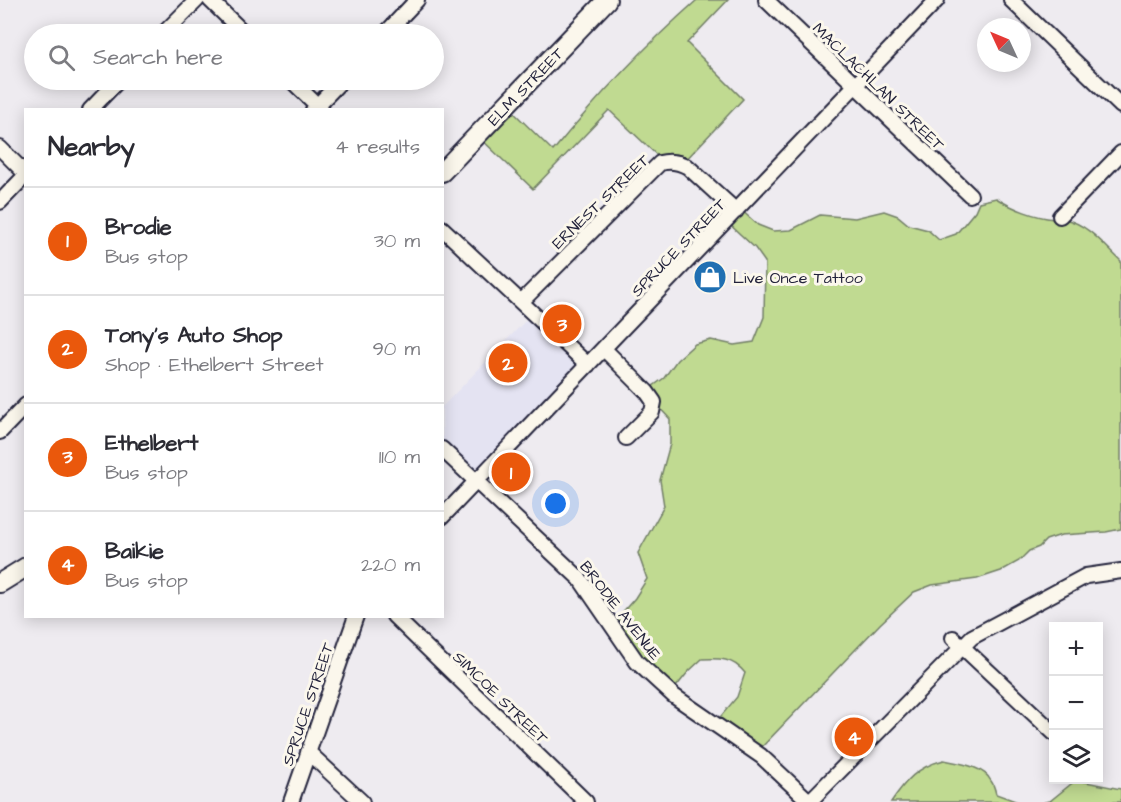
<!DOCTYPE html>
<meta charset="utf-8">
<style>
body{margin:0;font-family:"Architects Daughter",sans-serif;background:#f7f7f7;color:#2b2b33}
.controls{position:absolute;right:18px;bottom:18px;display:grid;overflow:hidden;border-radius:0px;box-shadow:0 3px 15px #0003}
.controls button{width:54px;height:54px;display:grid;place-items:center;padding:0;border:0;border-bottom:2px solid #e1e1e2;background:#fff;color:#2b2b33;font:30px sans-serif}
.compass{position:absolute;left:977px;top:18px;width:54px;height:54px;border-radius:50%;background:#fff;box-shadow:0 3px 15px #0003;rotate:314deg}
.you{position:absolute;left:556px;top:504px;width:21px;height:21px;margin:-15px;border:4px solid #fff;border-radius:50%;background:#1a73e8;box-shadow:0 0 0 9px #1a73e833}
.badge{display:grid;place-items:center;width:39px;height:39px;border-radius:50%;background:#ea580c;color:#fff;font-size:20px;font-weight:700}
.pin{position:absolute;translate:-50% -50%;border:3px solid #fff;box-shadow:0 2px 6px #0006}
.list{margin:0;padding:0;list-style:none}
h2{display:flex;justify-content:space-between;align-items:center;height:78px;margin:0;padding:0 24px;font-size:26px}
h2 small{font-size:20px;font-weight:400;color:#7c7c81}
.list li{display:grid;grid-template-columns:39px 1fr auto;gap:18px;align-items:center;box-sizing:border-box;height:108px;padding:0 24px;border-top:2px solid #e1e1e2}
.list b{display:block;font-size:22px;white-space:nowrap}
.list p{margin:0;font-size:20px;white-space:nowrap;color:#7c7c81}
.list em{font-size:20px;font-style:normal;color:#7c7c81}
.icon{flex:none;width:33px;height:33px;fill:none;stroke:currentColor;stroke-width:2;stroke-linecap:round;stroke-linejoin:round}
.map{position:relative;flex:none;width:1121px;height:802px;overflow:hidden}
.search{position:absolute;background:#fff;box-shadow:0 3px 15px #0003;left:24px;top:24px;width:420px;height:66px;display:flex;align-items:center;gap:15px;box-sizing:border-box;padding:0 21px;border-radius:33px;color:#7c7c81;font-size:22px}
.panel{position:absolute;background:#fff;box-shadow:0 3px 15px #0003;left:24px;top:108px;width:420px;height:510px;border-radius:0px}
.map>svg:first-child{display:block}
.built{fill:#e4e3f2}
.green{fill:#c0da91;stroke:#717e66;stroke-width:1.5}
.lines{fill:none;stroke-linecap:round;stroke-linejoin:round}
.minor-casing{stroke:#22223b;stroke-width:18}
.major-casing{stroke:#22223b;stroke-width:22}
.minor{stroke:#fbf7ec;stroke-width:14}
.major{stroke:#fbf7ec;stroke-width:18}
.labels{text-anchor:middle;stroke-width:6;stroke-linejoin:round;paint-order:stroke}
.street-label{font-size:16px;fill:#22223b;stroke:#fbf7ec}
.poi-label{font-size:16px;fill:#22223b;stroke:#fbf7ec;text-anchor:start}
</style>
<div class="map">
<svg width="1121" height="802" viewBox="0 0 1121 802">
<rect width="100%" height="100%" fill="#eeebf0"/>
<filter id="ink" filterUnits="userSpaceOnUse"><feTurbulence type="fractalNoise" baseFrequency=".0167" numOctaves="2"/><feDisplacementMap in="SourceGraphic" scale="12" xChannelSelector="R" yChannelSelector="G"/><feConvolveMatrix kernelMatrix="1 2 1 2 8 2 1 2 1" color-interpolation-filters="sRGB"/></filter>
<g filter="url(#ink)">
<!-- built -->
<path class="built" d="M532 314 586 365 476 480 443 449 442 407Z"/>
<!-- green -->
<path class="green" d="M697 0H728L687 43 743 99 683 163 662 160 609 110 533 189 478 136 507 106 553 151C597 97 645 46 697 0Z
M996 198C1013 209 1035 217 1054 219 1058 219 1061 218 1064 219 1088 224 1104 245 1121 261V529L1106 532 1061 535 1046 540 1039 547 1029 551 1019 561 1001 571 977 579 932 585 914 592 880 624 758 751 716 722 737 697 745 673C733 658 720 658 702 659L688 672 672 692 612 624 635 598 647 579 638 553 664 506 660 480 670 444V419L655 403 649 389 664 378 677 360 695 344 711 340 734 345 754 342 764 317 765 262 755 248 727 222 740 209 758 225 773 231 791 230 820 215 855 218 884 211 898 216 909 225 928 230 939 240 956 234 975 211 979 202Z
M944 760C958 763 984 766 991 781 994 785 995 790 996 794L1018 802H891C906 780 917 767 944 760Z
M1076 780 1121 789V802H1044L1050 801Z"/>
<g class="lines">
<defs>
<path id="minor" d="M210 0 245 34
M766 0 970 195
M1011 0 1121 106
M163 34 197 0
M385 34 417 0
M291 80 322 110
M90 110 119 80
M313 110 342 80
M0 148 26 174
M0 202 26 175
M1060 216 1121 153
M442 228 588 365
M521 302 660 163C671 160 679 162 688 167L736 211
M604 349 647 392 654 402 652 412 626 438
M0 432 26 405
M442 449 580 579 637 662 674 696 761 756 810 802
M442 517 937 0
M394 616 586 802
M953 638 1054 733
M308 752 362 802
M291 802 356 616
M809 802 972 637 1086 576 1121 571"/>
<path id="major" d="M442 172 607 0
M0 583 26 567"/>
</defs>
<!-- minor casing -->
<use href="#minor" class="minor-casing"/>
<!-- major casing -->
<use href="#major" class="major-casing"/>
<!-- minor -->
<use href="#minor" class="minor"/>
<!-- major -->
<use href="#major" class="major"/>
</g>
</g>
<!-- icons -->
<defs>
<symbol id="shop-disc" viewBox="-11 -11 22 22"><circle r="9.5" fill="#1f6fb2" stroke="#fbf7ec"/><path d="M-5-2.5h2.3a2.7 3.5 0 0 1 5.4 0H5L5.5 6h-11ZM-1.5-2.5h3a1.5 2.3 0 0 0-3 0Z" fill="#fff"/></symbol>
</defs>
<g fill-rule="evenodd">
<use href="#shop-disc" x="691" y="258" width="38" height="38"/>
</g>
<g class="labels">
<!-- street labels -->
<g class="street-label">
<text transform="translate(525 86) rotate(-46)" y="6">ELM STREET</text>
<text transform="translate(879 86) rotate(44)" y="6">MACLACHLAN STREET</text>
<text transform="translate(600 201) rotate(-44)" y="6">ERNEST STREET</text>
<text transform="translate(678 247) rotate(-46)" y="6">SPRUCE STREET</text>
<text transform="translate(621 610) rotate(52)" y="6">BRODIE AVENUE</text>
<text transform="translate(501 697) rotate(44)" y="6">SIMCOE STREET</text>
<text transform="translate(307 704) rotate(-71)" y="6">SPRUCE STREET</text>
</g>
<!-- poi labels -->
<g class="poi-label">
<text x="733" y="283">Live Once Tattoo</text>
</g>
</g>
</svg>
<div class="controls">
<button>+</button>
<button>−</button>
<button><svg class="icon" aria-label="layers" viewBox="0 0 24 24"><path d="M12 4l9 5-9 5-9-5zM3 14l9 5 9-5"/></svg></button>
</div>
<svg class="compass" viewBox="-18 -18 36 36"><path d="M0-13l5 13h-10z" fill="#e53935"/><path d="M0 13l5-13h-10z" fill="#7c7c81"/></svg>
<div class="you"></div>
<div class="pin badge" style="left:511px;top:472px">1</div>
<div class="pin badge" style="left:508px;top:363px">2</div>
<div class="pin badge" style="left:562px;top:324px">3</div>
<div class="pin badge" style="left:854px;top:737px">4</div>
<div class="search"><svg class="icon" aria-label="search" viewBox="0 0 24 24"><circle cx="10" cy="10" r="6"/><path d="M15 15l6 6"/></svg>Search here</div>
<section class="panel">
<h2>Nearby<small>4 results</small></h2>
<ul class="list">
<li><span class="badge">1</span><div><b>Brodie</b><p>Bus stop</p></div><em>30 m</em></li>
<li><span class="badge">2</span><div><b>Tony's Auto Shop</b><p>Shop · Ethelbert Street</p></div><em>90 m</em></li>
<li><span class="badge">3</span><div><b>Ethelbert</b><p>Bus stop</p></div><em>110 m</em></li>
<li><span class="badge">4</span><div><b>Baikie</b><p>Bus stop</p></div><em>220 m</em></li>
</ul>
</section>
</div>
